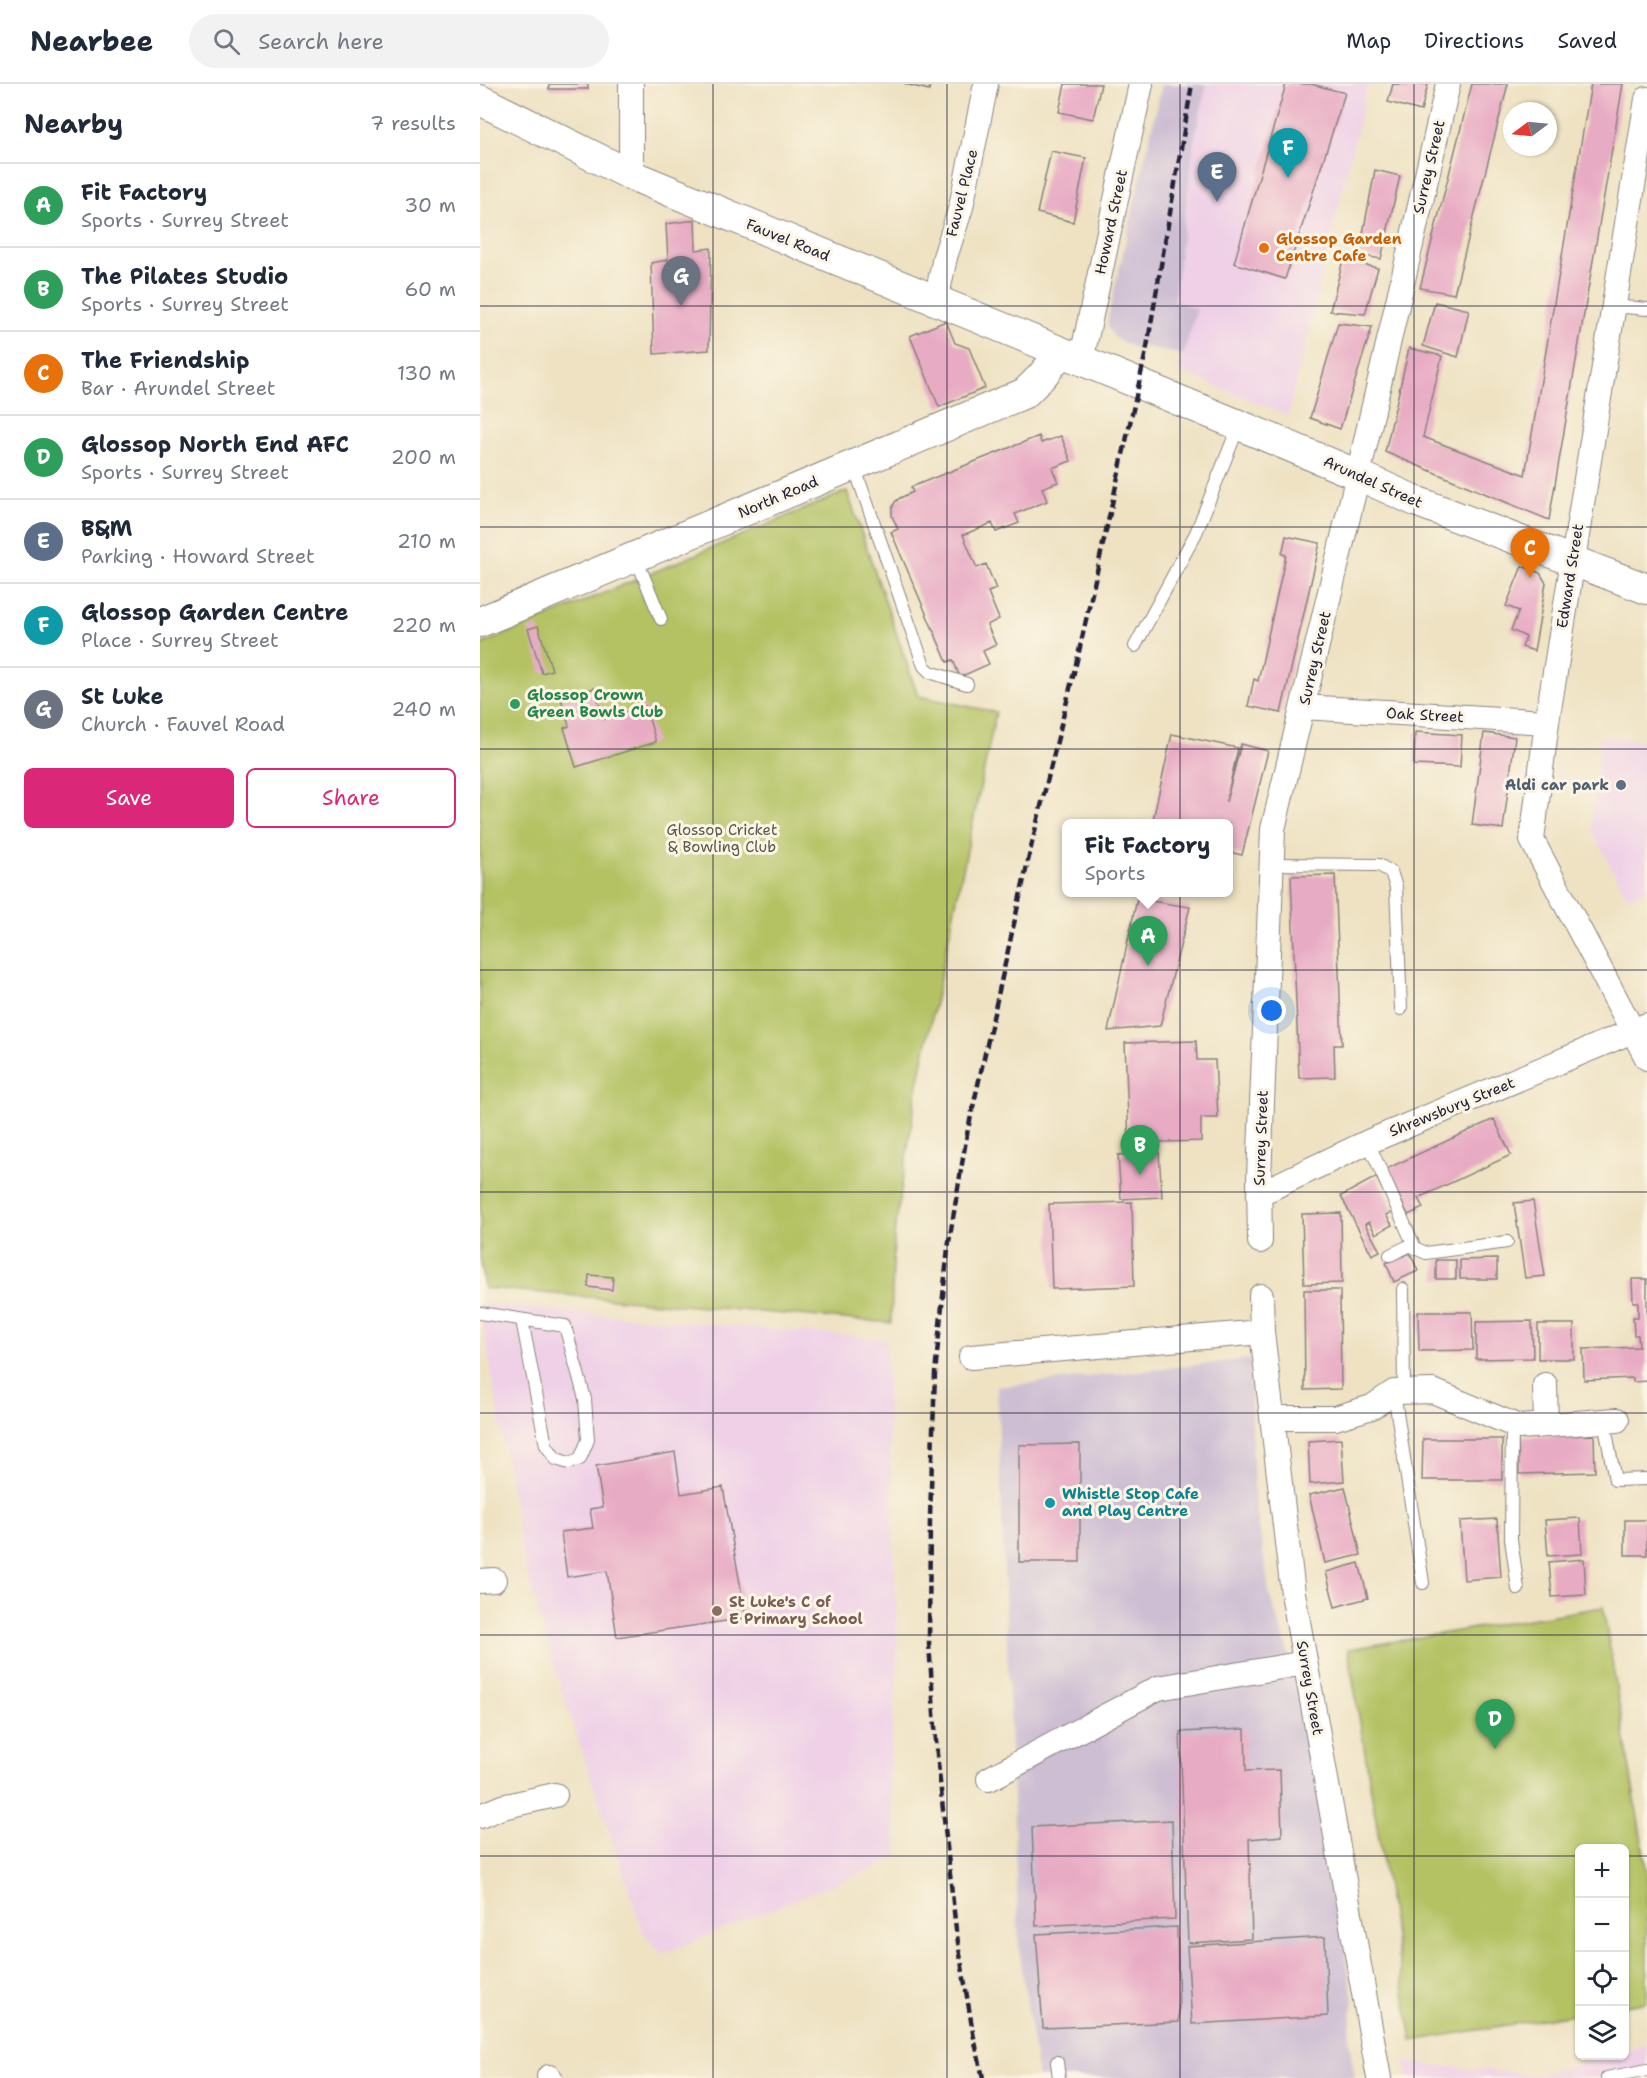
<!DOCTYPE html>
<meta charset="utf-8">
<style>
body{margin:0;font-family:"Shantell Sans",sans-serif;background:#f2f2f3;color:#1f2937}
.controls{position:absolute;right:18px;bottom:18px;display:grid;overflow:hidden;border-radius:9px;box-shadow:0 2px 4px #0004}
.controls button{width:54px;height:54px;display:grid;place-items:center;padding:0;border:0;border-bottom:2px solid #e0e1e3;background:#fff;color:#1f2937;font:30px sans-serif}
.compass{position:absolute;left:1023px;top:18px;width:54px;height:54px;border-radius:50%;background:#fff;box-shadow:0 2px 4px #0004;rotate:254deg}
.you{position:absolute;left:792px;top:927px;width:21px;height:21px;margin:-15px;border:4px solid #fff;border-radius:50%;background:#1a73e8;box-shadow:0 0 0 9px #1a73e833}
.badge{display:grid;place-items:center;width:39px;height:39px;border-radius:50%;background:#db2777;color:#fff;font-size:20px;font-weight:700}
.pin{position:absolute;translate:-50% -50px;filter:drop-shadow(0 2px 3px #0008)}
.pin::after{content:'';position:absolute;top:32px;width:21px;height:18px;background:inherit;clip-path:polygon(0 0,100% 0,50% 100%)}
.popup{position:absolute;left:582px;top:735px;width:171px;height:78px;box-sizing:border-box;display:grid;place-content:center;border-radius:9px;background:#fff;filter:drop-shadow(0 2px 4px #0005);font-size:20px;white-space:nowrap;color:#747a83}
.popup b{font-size:22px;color:#1f2937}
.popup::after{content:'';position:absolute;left:50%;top:100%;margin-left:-12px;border:12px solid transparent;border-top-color:#fff}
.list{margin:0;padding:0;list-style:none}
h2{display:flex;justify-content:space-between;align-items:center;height:78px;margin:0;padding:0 24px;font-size:26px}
h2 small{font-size:20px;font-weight:400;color:#747a83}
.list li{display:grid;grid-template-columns:39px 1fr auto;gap:18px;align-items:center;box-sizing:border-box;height:84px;padding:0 24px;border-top:2px solid #e0e1e3}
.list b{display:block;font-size:22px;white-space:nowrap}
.list p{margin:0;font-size:20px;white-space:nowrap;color:#747a83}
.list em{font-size:20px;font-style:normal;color:#747a83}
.actions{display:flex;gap:12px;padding:18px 24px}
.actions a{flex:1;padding:14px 0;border:2px solid #db2777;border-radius:9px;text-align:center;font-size:21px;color:#db2777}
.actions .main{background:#db2777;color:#fff}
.icon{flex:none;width:33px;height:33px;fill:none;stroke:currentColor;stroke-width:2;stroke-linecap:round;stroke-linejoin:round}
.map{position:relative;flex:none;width:1167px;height:1994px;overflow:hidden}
header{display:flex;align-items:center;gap:36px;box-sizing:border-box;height:84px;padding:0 30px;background:#fff;border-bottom:2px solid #e0e1e3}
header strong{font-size:28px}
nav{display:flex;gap:33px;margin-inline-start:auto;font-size:21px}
.search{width:420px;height:54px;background:#f2f2f3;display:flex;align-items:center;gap:15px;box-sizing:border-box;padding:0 21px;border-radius:33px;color:#747a83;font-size:22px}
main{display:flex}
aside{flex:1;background:#fff}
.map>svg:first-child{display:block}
.built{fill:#efd0e7}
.industrial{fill:#cdbed3}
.green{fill:#b4c264;stroke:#6b7250;stroke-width:1.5}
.building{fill:#e8abc4}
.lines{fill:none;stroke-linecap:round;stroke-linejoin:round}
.service-casing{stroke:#88827e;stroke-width:14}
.minor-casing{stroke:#88827e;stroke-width:26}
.tertiary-casing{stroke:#88827e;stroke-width:32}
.service{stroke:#fff;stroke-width:12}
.minor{stroke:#fff;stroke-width:24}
.tertiary{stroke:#fff;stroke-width:30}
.rail{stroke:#22223b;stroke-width:4.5;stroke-dasharray:9 4.5;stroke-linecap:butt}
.grid{fill:none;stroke:#22223b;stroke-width:1.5;stroke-opacity:0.55}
.food-dot{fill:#e8710a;stroke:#fcf5e5;stroke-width:2}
.leisure-dot{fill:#2e9e5b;stroke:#fcf5e5;stroke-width:2}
.service-dot{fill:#5c6f8a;stroke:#fcf5e5;stroke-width:2}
.culture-dot{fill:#0f9aa8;stroke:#fcf5e5;stroke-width:2}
.education-dot{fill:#8d6e63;stroke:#fcf5e5;stroke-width:2}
.labels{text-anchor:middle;stroke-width:6;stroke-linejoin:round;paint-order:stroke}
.street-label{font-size:15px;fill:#22223b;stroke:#fcf5e5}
.food-label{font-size:15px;font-weight:bold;fill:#c56008;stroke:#fcf5e5;text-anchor:start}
.leisure-label{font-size:15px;font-weight:bold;fill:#27864d;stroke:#fcf5e5;text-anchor:start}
.service-label{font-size:15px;font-weight:bold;fill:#4e5e75;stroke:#fcf5e5;text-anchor:end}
.park-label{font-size:15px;fill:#555a49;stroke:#fcf5e5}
.culture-label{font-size:15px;font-weight:bold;fill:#0d838f;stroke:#fcf5e5;text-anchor:start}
.education-label{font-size:15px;font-weight:bold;fill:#785e54;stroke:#fcf5e5;text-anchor:start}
</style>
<header>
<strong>Nearbee</strong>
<div class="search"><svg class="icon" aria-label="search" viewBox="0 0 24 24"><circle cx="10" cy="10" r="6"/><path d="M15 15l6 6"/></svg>Search here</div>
<nav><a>Map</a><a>Directions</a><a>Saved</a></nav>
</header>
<main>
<aside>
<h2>Nearby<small>7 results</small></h2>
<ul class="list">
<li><span class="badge" style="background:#2e9e5b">A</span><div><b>Fit Factory</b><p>Sports · Surrey Street</p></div><em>30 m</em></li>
<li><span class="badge" style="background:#2e9e5b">B</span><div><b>The Pilates Studio</b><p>Sports · Surrey Street</p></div><em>60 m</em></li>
<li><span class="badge" style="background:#e8710a">C</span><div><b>The Friendship</b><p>Bar · Arundel Street</p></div><em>130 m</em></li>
<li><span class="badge" style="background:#2e9e5b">D</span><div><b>Glossop North End AFC</b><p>Sports · Surrey Street</p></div><em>200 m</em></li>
<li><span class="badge" style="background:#5c6f8a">E</span><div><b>B&amp;M</b><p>Parking · Howard Street</p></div><em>210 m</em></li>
<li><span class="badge" style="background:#0f9aa8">F</span><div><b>Glossop Garden Centre</b><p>Place · Surrey Street</p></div><em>220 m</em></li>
<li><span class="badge" style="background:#6b7280">G</span><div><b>St Luke</b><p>Church · Fauvel Road</p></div><em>240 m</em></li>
</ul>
<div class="actions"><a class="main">Save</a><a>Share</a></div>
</aside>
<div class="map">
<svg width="1167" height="1994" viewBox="0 0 1167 1994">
<rect width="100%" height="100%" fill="#fcf5e5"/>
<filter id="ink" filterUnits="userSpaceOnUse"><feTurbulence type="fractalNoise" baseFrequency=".0167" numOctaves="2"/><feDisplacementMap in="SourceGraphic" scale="12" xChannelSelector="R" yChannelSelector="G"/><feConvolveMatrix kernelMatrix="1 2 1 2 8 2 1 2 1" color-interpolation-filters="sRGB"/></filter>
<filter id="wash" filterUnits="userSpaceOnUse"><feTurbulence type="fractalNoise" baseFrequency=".008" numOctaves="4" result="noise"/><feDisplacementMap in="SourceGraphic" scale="24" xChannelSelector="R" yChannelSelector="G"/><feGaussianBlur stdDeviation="1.35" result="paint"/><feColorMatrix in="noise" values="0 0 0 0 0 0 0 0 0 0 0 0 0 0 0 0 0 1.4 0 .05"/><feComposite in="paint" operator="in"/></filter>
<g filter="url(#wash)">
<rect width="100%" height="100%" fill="#eee2c2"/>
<!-- built -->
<path class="built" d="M727 0H888L808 332 697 286 717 225 694 217 714 57Z
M1120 652 1167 658V806L1147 813 1111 744Z
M0 1220 406 1255 418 1575 409 1691 418 1774 182 1870 164 1850 84 1614 44 1480Z
M1167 1961V1994H928L923 1978 1057 1991 1127 1972H1144L1145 1967Z"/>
<!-- industrial -->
<path class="industrial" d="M682 0H727L714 57 694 217 717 225 703 271 667 263 658 258 656 265 635 254 628 244V234Z
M770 1275 774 1410 790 1512 825 1621 873 1916 869 1957 875 1994H558L539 1865 517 1303Z"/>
<!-- green -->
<path class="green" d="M367 407 438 612 516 628 437 1005 414 1152 411 1239 4 1204 0 1169V561Z
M1123 1523 1167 1789V1918L1145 1922 1144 1764H1100L1099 1929 932 1957 868 1565Z"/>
<g id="blocks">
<!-- building -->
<path class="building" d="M69 0H108V5H69Z
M425 0H450L449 6Z
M585 0H621L613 35 579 28Z
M806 0H831L865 9 805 195 754 179Z
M913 0H948L941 27 908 18Z
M992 0H1028L974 210 940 204Z
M1111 0H1143L1069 436 905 368 929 264 962 272 943 353 1045 391Z
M571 67 606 74 593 138 557 129Z
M895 86 920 92 901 175 879 171Z
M215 136 216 166 231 164 229 266 174 270 171 179 188 176 186 140Z
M863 176 898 184 885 230 850 227Z
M955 218 989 226 978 273 943 262Z
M466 237 475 259 489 264 505 304 459 323 430 252Z
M858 239 892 243 860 345 830 334Z
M559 352 561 359 581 352 591 377 572 384 578 398 562 404 567 417 535 430 539 439 516 448 512 439 483 451 497 484 506 480 516 505 508 508 519 535 507 541 516 561 503 567 509 580 480 593 473 576 467 578 411 448 418 445 412 432V425L415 418 420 414 433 408 431 403Z
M806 452 840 459 801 629 768 622 774 595 778 597 806 471 802 470Z
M1042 482 1060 489 1066 499 1054 567 1042 563 1046 553 1031 546 1039 527 1026 522Z
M58 542 72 586 62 589 48 545Z
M114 604 124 635 165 622 176 658 96 683 84 644 89 642 81 615Z
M935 648 982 651 980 683 934 681Z
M1004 649 1035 653 1023 745 992 741Z
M692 650 758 664 746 718 761 660 788 667 762 771 749 768V740H672Z
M855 791 862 961H854L855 993 819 994 811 792Z
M657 815 710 823 680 942 628 947Z
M716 957 717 976H735L738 1034H721V1057L649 1059 645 959Z
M1014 1035 1031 1071 938 1114 943 1124 928 1131 906 1085Z
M679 1068 682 1113 641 1115 638 1071Z
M896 1093 914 1127 906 1131 912 1141 896 1150 889 1138 885 1140 900 1167 892 1171 861 1112Z
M1053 1117 1065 1192 1045 1194 1034 1119Z
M652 1118 654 1202 572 1205 569 1120Z
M861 1129 862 1199 824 1200 822 1130Z
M930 1169 938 1187 914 1198 906 1179Z
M1017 1175V1195H980V1176Z
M956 1176H976V1195H956Z
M109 1191 133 1193 132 1206 108 1203Z
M1152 1195H1167V1297L1153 1298V1294L1104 1296 1103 1265 1159 1263 1158 1251H1154L1153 1233H1158V1218H1153Z
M824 1206H860L861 1305 825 1306Z
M938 1228H992L993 1266 939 1267Z
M1052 1237 1053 1274 996 1275V1238Z
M1058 1240H1094V1275H1058Z
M1114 1351 1115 1388 1039 1390 1038 1353Z
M861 1355 864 1397 830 1400 828 1357Z
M943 1355H1022V1396H942Z
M600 1360V1478H539V1361Z
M195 1368 201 1410 243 1403 266 1534 137 1553 127 1487 87 1493 81 1448 113 1444 110 1425 123 1423 116 1382Z
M865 1403 881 1471 845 1479 829 1411Z
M1100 1434 1102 1470 1068 1472 1065 1436Z
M1017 1435 1021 1493 984 1496 980 1437Z
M1145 1436H1167V1471H1145Z
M1104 1475 1106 1511 1072 1513 1069 1478Z
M879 1479 888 1514 855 1523 846 1488Z
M765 1645 766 1687 800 1686 802 1752 769 1755 772 1855 708 1859 700 1648Z
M692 1736 695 1835 556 1842 552 1743Z
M697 1843 699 1938 563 1944 556 1850Z
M845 1853 848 1932 712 1940 707 1862Z"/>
</g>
</g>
<g filter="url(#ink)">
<use href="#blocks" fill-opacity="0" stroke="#88827e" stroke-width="1.5"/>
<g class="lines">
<defs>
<path id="service" d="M1134 222 1167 225
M374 382 444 582 450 588 487 600
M156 474 181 535
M655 562 716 449 759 341
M792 780 899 781 911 788 916 803 921 925
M888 1058 935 1164 946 1169 1027 1158
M910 1171 933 1160
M923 1205 924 1308
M0 1229 85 1242 105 1315 108 1356 100 1375 89 1379 76 1375 66 1361 42 1236
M914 1308 943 1499
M1124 1337 1135 1396 1167 1395
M1032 1339 1031 1455 1038 1505
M577 1978 579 1994
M1127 1994 1167 1986"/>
<path id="minor" d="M1167 15 1067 638 1052 756 1167 974
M151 91V0
M456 217 465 173 481 123 506 0
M601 277 661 0
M823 623 1067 638
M779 1110 888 1058 1167 941
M780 1157 779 1094 793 745 878 391 968 0
M781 1212 782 1248 813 1509 899 1994
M491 1273 782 1248
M1065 1301 1066 1341
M792 1334H855L892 1323 914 1308 953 1307 1039 1343 1137 1336
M0 1497 14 1496
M509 1695 678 1604 825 1579
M0 1732 22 1723 75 1711
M69 1993 70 1994"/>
<path id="tertiary" d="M0 16 151 91 759 341 878 391 938 418 1167 505
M0 538 545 309 561 293 581 269"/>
</defs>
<!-- service casing -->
<use href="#service" class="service-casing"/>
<!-- minor casing -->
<use href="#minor" class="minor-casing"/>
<!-- tertiary casing -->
<use href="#tertiary" class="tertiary-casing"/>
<!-- service -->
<use href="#service" class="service"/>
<!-- minor -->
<use href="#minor" class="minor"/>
<!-- tertiary -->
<use href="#tertiary" class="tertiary"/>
<!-- rail -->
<path class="rail" d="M503 1994 493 1949 476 1846 457 1670 449 1560 450 1433 455 1289 468 1164 487 1050 552 759 598 572 667 263 712 0"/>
</g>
</g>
<!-- grid -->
<path class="grid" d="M233 0V1994M467 0V1994M700 0V1994M934 0V1994M0 222H1167M0 443H1167M0 665H1167M0 886H1167M0 1108H1167M0 1329H1167M0 1551H1167M0 1772H1100M1144 1772H1167"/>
<!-- markers -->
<circle class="food-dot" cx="784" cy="164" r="6"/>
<circle class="leisure-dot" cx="35" cy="620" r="6"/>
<circle class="service-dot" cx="1141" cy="701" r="6"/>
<circle class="culture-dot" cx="570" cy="1419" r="6"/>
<circle class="education-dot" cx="237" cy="1527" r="6"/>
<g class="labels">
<!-- street labels -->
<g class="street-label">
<text transform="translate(949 83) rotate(-77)" y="5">Surrey Street</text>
<text transform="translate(482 109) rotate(-76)" y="5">Fauvel Place</text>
<text transform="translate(631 138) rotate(-78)" y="5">Howard Street</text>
<text transform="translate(308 156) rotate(22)" y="5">Fauvel Road</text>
<text transform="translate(893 398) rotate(24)" y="5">Arundel Street</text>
<text transform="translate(298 413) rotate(-23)" y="5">North Road</text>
<text transform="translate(1090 492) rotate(-81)" y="5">Edward Street</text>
<text transform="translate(835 574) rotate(-77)" y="5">Surrey Street</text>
<text transform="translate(945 631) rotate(3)" y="5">Oak Street</text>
<text transform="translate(972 1023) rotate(-22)" y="5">Shrewsbury Street</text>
<text transform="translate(781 1054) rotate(-88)" y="5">Surrey Street</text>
<text transform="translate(830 1604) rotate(80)" y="5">Surrey Street</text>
</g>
<!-- food labels -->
<g class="food-label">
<text x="796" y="160">Glossop Garden<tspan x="796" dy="17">Centre Cafe</tspan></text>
</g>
<!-- leisure labels -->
<g class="leisure-label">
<text x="47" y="616">Glossop Crown<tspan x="47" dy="17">Green Bowls Club</tspan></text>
</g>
<!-- service labels -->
<g class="service-label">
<text x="1129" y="706">Aldi car park</text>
</g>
<!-- park labels -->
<g class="park-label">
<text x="242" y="751">Glossop Cricket<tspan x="242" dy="17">&amp; Bowling Club</tspan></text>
</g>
<!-- culture labels -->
<g class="culture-label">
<text x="582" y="1415">Whistle Stop Cafe<tspan x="582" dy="17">and Play Centre</tspan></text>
</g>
<!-- education labels -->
<g class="education-label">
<text x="249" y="1523">St Luke's C of<tspan x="249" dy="17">E Primary School</tspan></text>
</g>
</g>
</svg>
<div class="controls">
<button>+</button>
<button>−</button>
<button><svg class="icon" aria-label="locate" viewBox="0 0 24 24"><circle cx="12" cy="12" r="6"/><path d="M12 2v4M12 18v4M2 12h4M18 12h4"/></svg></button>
<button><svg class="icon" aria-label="layers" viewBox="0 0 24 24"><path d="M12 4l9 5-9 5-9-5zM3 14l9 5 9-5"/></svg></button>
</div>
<svg class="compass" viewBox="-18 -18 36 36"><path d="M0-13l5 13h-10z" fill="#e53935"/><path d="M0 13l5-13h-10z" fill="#747a83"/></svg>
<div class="you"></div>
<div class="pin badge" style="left:668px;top:882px;background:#2e9e5b">A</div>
<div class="popup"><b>Fit Factory</b>Sports</div>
<div class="pin badge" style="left:660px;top:1091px;background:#2e9e5b">B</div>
<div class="pin badge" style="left:1050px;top:494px;background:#e8710a">C</div>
<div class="pin badge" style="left:1015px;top:1665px;background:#2e9e5b">D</div>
<div class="pin badge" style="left:737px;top:118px;background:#5c6f8a">E</div>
<div class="pin badge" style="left:808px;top:94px;background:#0f9aa8">F</div>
<div class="pin badge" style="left:201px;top:222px;background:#6b7280">G</div>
</div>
</main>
